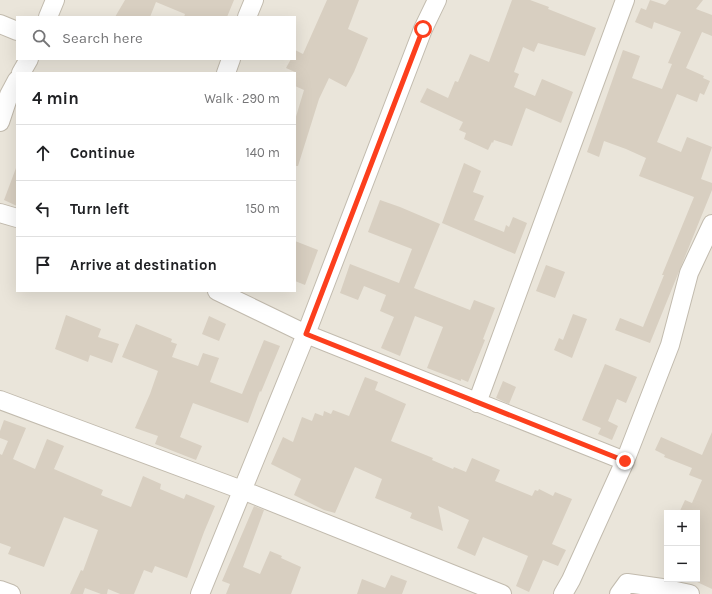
<!DOCTYPE html>
<meta charset="utf-8">
<style>
body{margin:0;font-family:Karla,sans-serif;background:#f6f6f6;color:#202124}
.controls{position:absolute;right:12px;bottom:12px;display:grid;overflow:hidden;border-radius:0px;box-shadow:0 4px 16px #0002}
.controls button{width:36px;height:36px;display:grid;place-items:center;padding:0;border:0;border-bottom:1px solid #e0e0e0;background:#fff;color:#202124;font:20px sans-serif}
.stop{position:absolute;width:12px;height:12px;margin:-9px;border:3px solid #fc3f1d;border-radius:50%;background:#fff}
.stop.end{background:#fc3f1d;border-color:#fff;box-shadow:0 1px 4px #0008}
.list{margin:0;padding:0;list-style:none}
h2{display:flex;justify-content:space-between;align-items:center;height:52px;margin:0;padding:0 16px;font-size:17px}
h2 small{font-size:13px;font-weight:400;color:#757577}
.list li{display:grid;grid-template-columns:26px 1fr auto;gap:12px;align-items:center;box-sizing:border-box;height:56px;padding:0 16px;border-top:1px solid #e0e0e0}
.list b{display:block;font-size:15px;white-space:nowrap}
.list em{font-size:13px;font-style:normal;color:#757577}
.icon{flex:none;width:22px;height:22px;fill:none;stroke:currentColor;stroke-width:2;stroke-linecap:round;stroke-linejoin:round}
.map{position:relative;flex:none;width:712px;height:594px;overflow:hidden}
.search{position:absolute;background:#fff;box-shadow:0 4px 16px #0002;left:16px;top:16px;width:280px;height:44px;display:flex;align-items:center;gap:10px;box-sizing:border-box;padding:0 14px;border-radius:0px;color:#757577;font-size:15px}
.panel{position:absolute;background:#fff;box-shadow:0 4px 16px #0002;left:16px;top:72px;width:280px;height:220px;border-radius:0px}
.map>svg:first-child{display:block}
.residential{fill:#eae5da;fill-rule:evenodd}
.building{fill:#d8cfc1}
.lines{fill:none;stroke-linecap:round;stroke-linejoin:round}
.minor-casing{stroke:#c2bbae;stroke-width:20}
.minor{stroke:#fff;stroke-width:18}
.route{stroke:#fc3f1d;stroke-width:5}
</style>
<div class="map">
<svg width="712" height="594" viewBox="0 0 712 594">
<rect width="100%" height="100%" fill="#f6f3ec"/>
<!-- residential -->
<path class="residential" d="M0 0H712V594H0ZM17 17H295V59H17ZM17 73H295V291H17ZM667 513H697V579H667Z"/>
<!-- building -->
<path class="building" d="M125 0H234L227 17H184L185 14 156 2 150 17H115Z
M327 0H359L348 29 368 38 354 72 346 87 329 78 319 99 298 166H295V120L304 90 295 86V72L286 68 291 59H295V50L303 54Z
M512 0H530L549 7 548 9 596 28 585 56 538 43 534 52 523 47 514 72 519 74 514 87 535 96 542 79 573 92 561 123 526 108 512 146 494 140 493 143 492 142 488 150 464 139 466 133 459 130 463 122 420 102 427 88 448 98 455 81 458 82 470 54 489 62Z
M650 0 665 5 669 0H703L696 9 712 15V36L702 32 686 68 704 76 703 78 710 81 704 95 700 93 697 102 677 94 657 142 681 152 687 137 712 147 701 179 712 183V190L650 343 615 330 620 318 643 327 664 275H662L694 197 639 176 646 158 626 149 604 141 599 157 587 152 623 50 640 56 632 78 662 89 672 64 668 63 681 32 654 22 652 29 635 22 641 8 646 10Z
M464 163 481 171 473 192 484 196 474 220 504 232 506 225 509 227 513 217 527 223 515 254 442 223Z
M16 168 17 169V206L4 200Z
M380 200 400 207 440 224 414 288 470 310 474 300 495 308 483 339 485 340 468 382 461 379V381L427 368 443 327 415 316 400 356 381 348 394 317 380 311 386 295 364 286 358 300 340 293 350 264 399 283 412 249 368 232Z
M295 241 318 250 305 285 295 281Z
M546 265 565 272 555 298 536 291Z
M573 314 587 319 572 358 554 350 559 338 563 340Z
M66 315 101 329 98 337 119 344 112 363 90 355 88 362 55 349Z
M209 316 226 324 219 341 202 334Z
M136 324 172 339 171 342 177 344 172 357 198 366 203 353 219 358 210 382 242 394 264 340 280 346 261 392 260 391 248 423 193 403 180 437 202 446 196 460 155 444 158 436 135 428 150 394 158 371 122 357Z
M605 364 637 377 626 403 617 399 608 421 618 426 612 440 598 434 601 428 582 420Z
M365 377 378 382 375 390 406 404 391 441 433 458 432 460 453 469 454 467 466 472 472 458 500 470 495 481 532 496 535 490 538 491 539 489 553 496 555 492 572 499 552 544 566 550 558 566 543 560 529 592 516 586 528 556 483 537 475 556 457 548 469 520 438 506 443 531 410 518 412 513 375 498 382 479 355 467 335 513 324 510 294 495 301 479 271 464 283 437 293 442 302 417 312 421 315 413 323 416 324 411 331 414 333 410 349 416Z
M503 381 516 387 509 404 496 398Z
M4 420 26 428 13 459 35 469 47 439 64 446 54 469 103 490 101 495 131 507 143 476 161 484 160 489 184 499 186 494 215 506 204 532 187 578 155 566 152 573 144 570 134 594H120L108 589 107 594H101L85 588 83 594H70L81 570 83 571 98 530 64 517 44 567 8 554 11 547 0 543V454L2 455 8 441 0 438V431Z
M712 432V589L697 582V513H679L685 500 692 503 702 480 689 475 692 468 664 457 665 455 655 450 661 437 702 455Z
M254 506 264 510 243 567 260 574 270 551 282 556 281 558 301 567 291 594H226L230 584 222 581Z
M391 575 407 581 402 594H357L362 579 385 588Z"/>
<g class="lines">
<defs>
<path id="minor" d="M48 17 55 0
M247 17 254 0
M0 24 17 31
M21 73 29 59
M226 73 231 59
M0 122 9 95 17 80
M0 213 17 218
M217 291 306 334 625 461
M0 400 242 490 502 594
M477 403 625 0
M0 590 11 594
M200 594 306 334 423 29 437 0
M563 594 571 580 625 461 670 345 689 273 712 224
M619 594 627 583 662 588 690 594"/>
</defs>
<!-- minor casing -->
<use href="#minor" class="minor-casing"/>
<!-- minor -->
<use href="#minor" class="minor"/>
</g>
<g class="lines">
<!-- route -->
<path class="route" d="M423 29 306 334 625 461"/>
</g>
</svg>
<div class="controls">
<button>+</button>
<button>−</button>
</div>
<div class="stop" style="left:423px;top:29px"></div>
<div class="stop end" style="left:625px;top:461px"></div>
<div class="search"><svg class="icon" aria-label="search" viewBox="0 0 24 24"><circle cx="10" cy="10" r="6"/><path d="M15 15l6 6"/></svg>Search here</div>
<section class="panel">
<h2>4 min<small>Walk · 290 m</small></h2>
<ul class="list">
<li><svg class="icon" aria-label="ahead" viewBox="0 0 24 24"><path d="M12 20V5M6 11l6-6 6 6"/></svg><div><b>Continue</b></div><em>140 m</em></li>
<li><svg class="icon" aria-label="left" viewBox="0 0 24 24"><path d="M17 20v-9H6M10 6l-5 5 5 5"/></svg><div><b>Turn left</b></div><em>150 m</em></li>
<li><svg class="icon" aria-label="arrive" viewBox="0 0 24 24"><path d="M6 21V4h12l-3 4 3 4H6"/></svg><div><b>Arrive at destination</b></div></li>
</ul>
</section>
</div>
